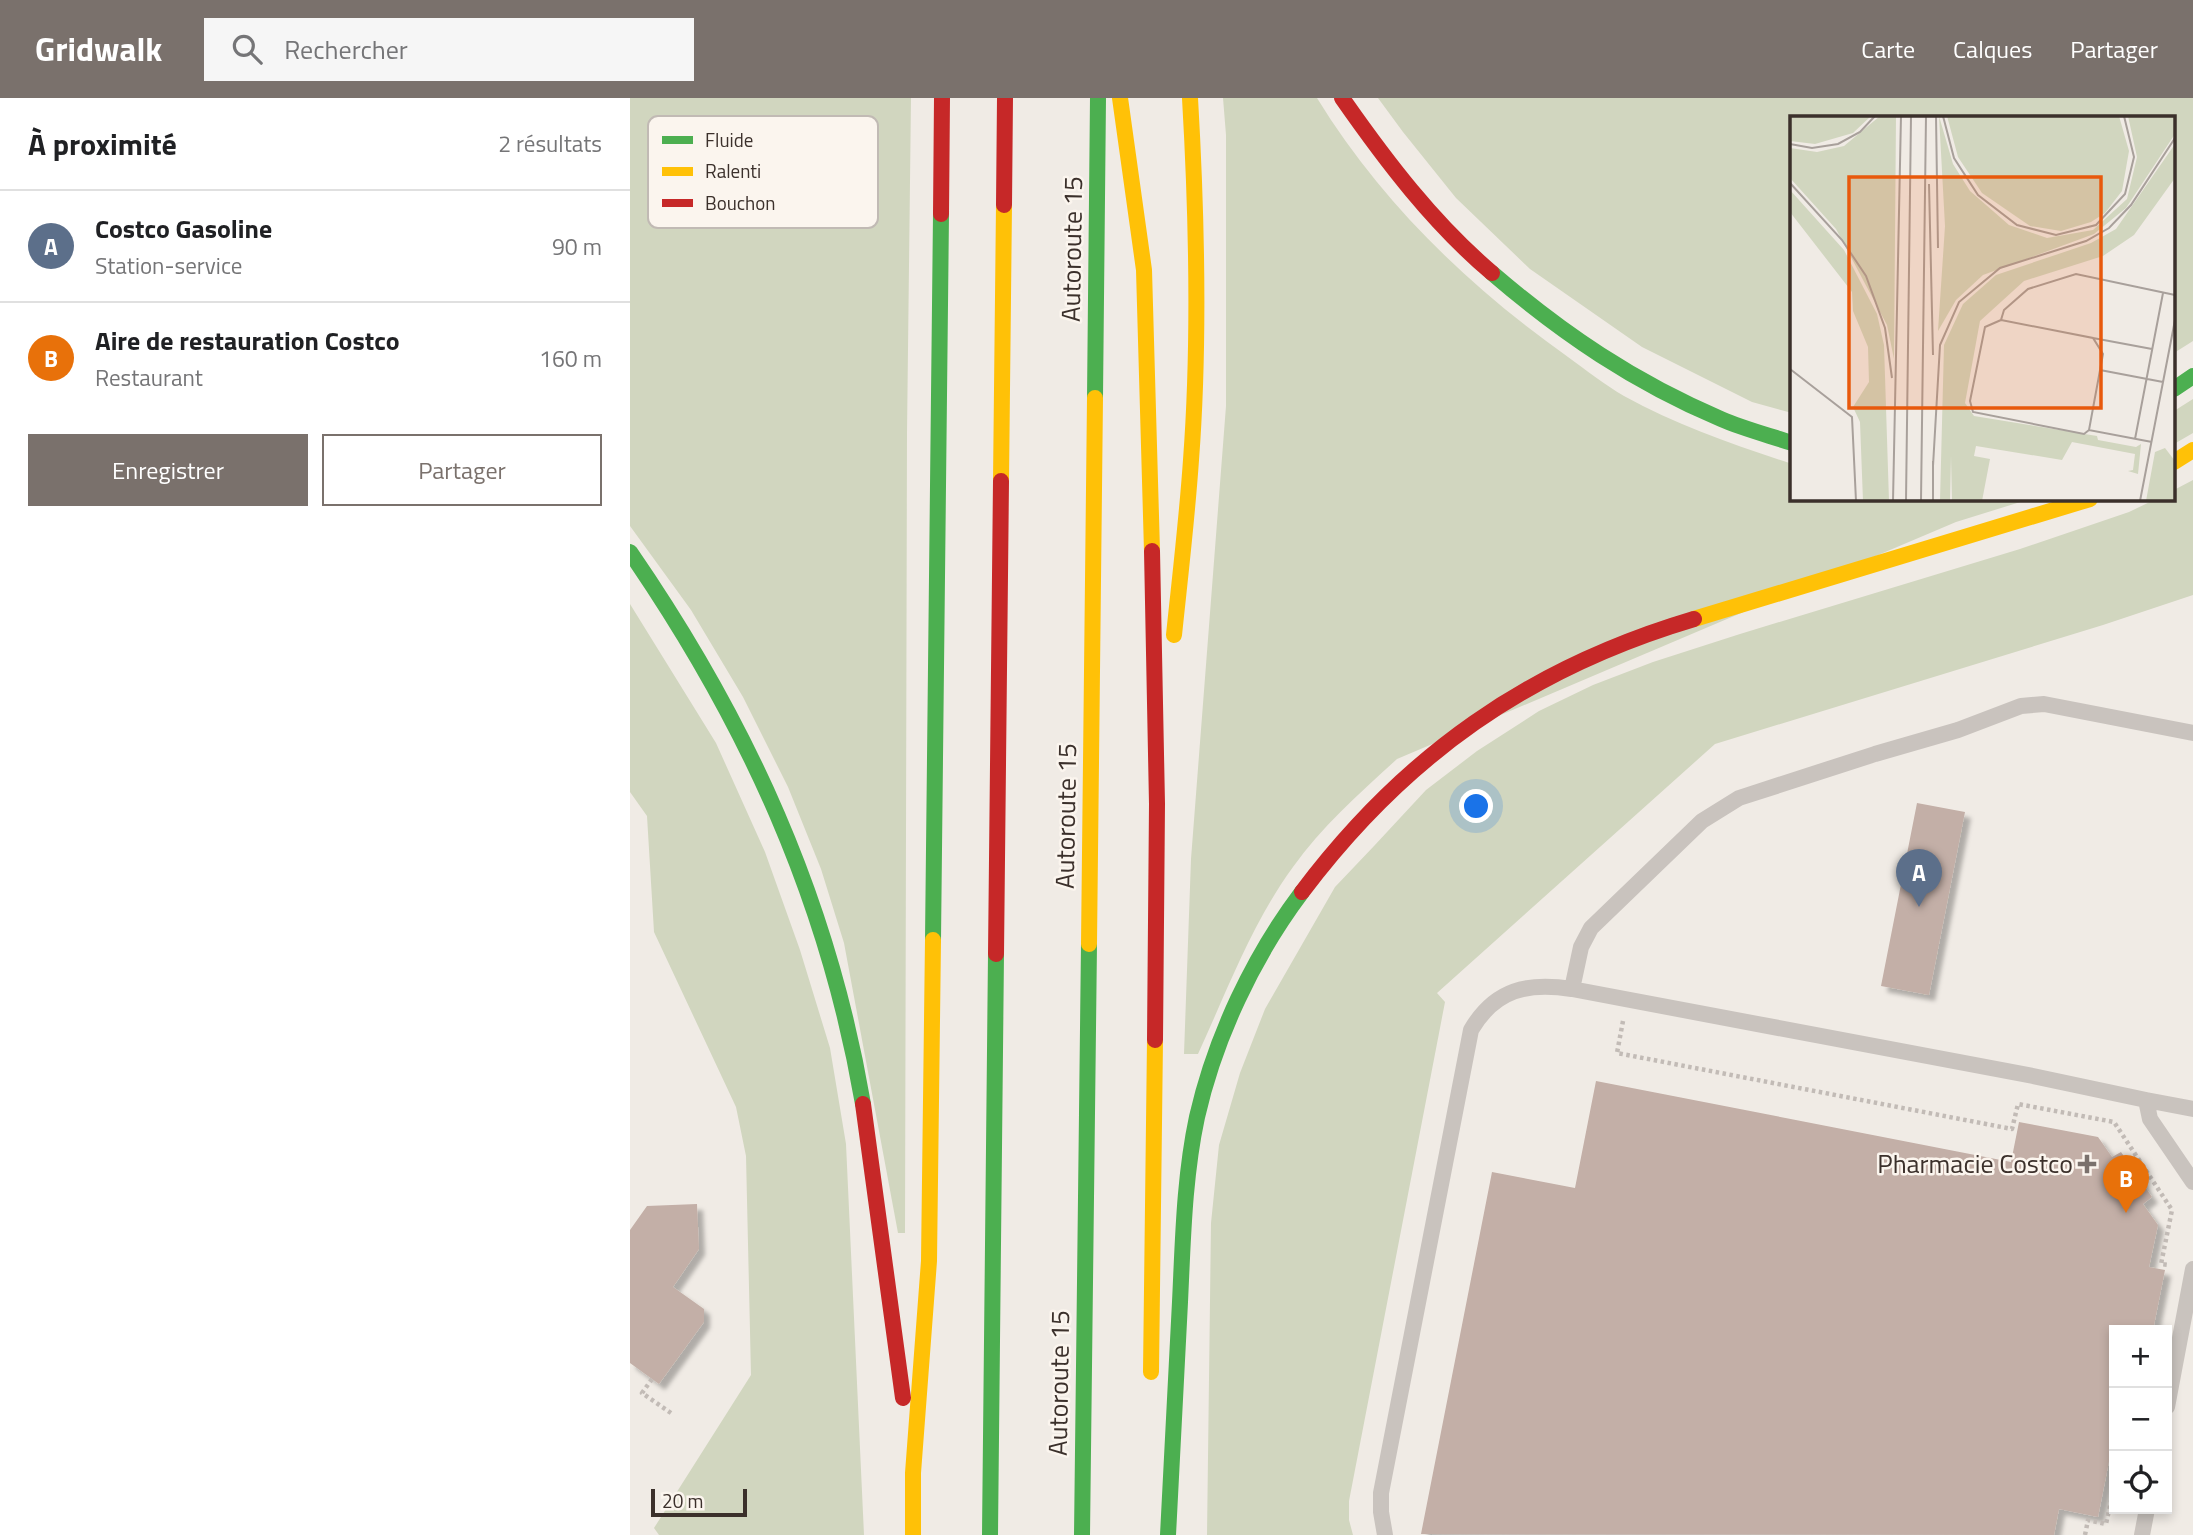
<!DOCTYPE html>
<html lang="fr">
<meta charset="utf-8">
<style>
body{margin:0;font-family:"Titillium Web",sans-serif;background:#f6f6f6;color:#202124}
.controls{position:absolute;right:21px;bottom:21px;display:grid;overflow:hidden;border-radius:0px;box-shadow:0 4px 10px #0003}
.controls button{width:63px;height:63px;display:grid;place-items:center;padding:0;border:0;border-bottom:2px solid #e0e0e0;background:#fff;color:#202124;font:35px sans-serif}
.scale{position:absolute;left:21px;bottom:18px;width:96px;box-sizing:border-box;padding-left:7px;border:4px solid #3b302b;border-top:0;font-size:19px;line-height:24px;white-space:nowrap;color:#3b302b;-webkit-text-stroke:5px #fbf5ee;paint-order:stroke}
.you{position:absolute;left:847px;top:709px;width:24px;height:24px;margin:-18px;border:5px solid #fff;border-radius:50%;background:#1a73e8;box-shadow:0 0 0 10px #1a73e833}
.badge{display:grid;place-items:center;width:46px;height:46px;border-radius:50%;background:#7a716c;color:#fff;font-size:23px;font-weight:700}
.pin{position:absolute;translate:-50% -58px;filter:drop-shadow(0 2px 4px #0008)}
.pin::after{content:'';position:absolute;top:37px;width:24px;height:21px;background:inherit;clip-path:polygon(0 0,100% 0,50% 100%)}
.list{margin:0;padding:0;list-style:none}
h2{display:flex;justify-content:space-between;align-items:center;height:91px;margin:0;padding:0 28px;font-size:30px}
h2 small{font-size:23px;font-weight:400;color:#757577}
.list li{display:grid;grid-template-columns:46px 1fr auto;gap:21px;align-items:center;box-sizing:border-box;height:112px;padding:0 28px;border-top:2px solid #e0e0e0}
.list b{display:block;font-size:26px;white-space:nowrap}
.list p{margin:0;font-size:23px;white-space:nowrap;color:#757577}
.list em{font-size:23px;font-style:normal;color:#757577}
.actions{display:flex;gap:14px;padding:21px 28px}
.actions a{flex:1;padding:16px 0;border:2px solid #7a716c;border-radius:0px;text-align:center;font-size:24px;color:#7a716c}
.actions .main{background:#7a716c;color:#fff}
.icon{flex:none;width:38px;height:38px;fill:none;stroke:currentColor;stroke-width:2;stroke-linecap:round;stroke-linejoin:round}
.map{position:relative;flex:none;width:1563px;height:1437px;overflow:hidden}
header{display:flex;align-items:center;gap:42px;box-sizing:border-box;height:98px;padding:0 35px;background:#7a716c;color:#fff}
header strong{font-size:33px}
nav{display:flex;gap:38px;margin-inline-start:auto;font-size:24px}
.search{width:490px;height:63px;background:#f6f6f6;display:flex;align-items:center;gap:18px;box-sizing:border-box;padding:0 24px;border-radius:0px;color:#757577;font-size:26px}
main{display:flex}
aside{flex:1;background:#fff}
.map>svg:first-child{display:block}
.green{fill:#d1d6bf}
.building{fill:#c3afa7;filter:url(#shadow)}
.lines{fill:none;stroke-linecap:round;stroke-linejoin:round}
.path{stroke:#c2bbb6;stroke-width:4.5;stroke-dasharray:3.5 3.5;stroke-linecap:butt}
.lane{stroke:#c9c3be;stroke-width:16}
.fast{stroke:#4caf50;stroke-width:16}
.slow{stroke:#ffc107;stroke-width:16}
.jam{stroke:#c62828;stroke-width:16}
.poi-dot{fill:#7a716c;stroke:#fbf5ee;stroke-width:2.5}
.labels{text-anchor:middle;stroke-width:5;stroke-linejoin:round;paint-order:stroke}
.street-label{font-size:26px;fill:#3b302b;stroke:#fbf5ee}
.poi-label{font-size:26px;fill:#3b302b;stroke:#fbf5ee;text-anchor:end}
.inset-road{fill:none;stroke:#a8a09b;stroke-width:2}
.view{fill:#e8590c;fill-opacity:0.15;stroke:#e8590c;stroke-width:3.5}
.inset-edge{fill:none;stroke:#3b302b;stroke-width:3.5}
.key{fill:#fbf5ee;stroke:#c1bab4;stroke-width:2}
.key-label{font-size:19px;fill:#3b302b}
</style>
<header>
<strong>Gridwalk</strong>
<div class="search"><svg class="icon" aria-label="search" viewBox="0 0 24 24"><circle cx="10" cy="10" r="6"/><path d="M15 15l6 6"/></svg>Rechercher</div>
<nav><a>Carte</a><a>Calques</a><a>Partager</a></nav>
</header>
<main>
<aside>
<h2>À proximité<small>2 résultats</small></h2>
<ul class="list">
<li><span class="badge" style="background:#5c6f8a">A</span><div><b>Costco Gasoline</b><p>Station-service</p></div><em>90 m</em></li>
<li><span class="badge" style="background:#e8710a">B</span><div><b>Aire de restauration Costco</b><p>Restaurant</p></div><em>160 m</em></li>
</ul>
<div class="actions"><a class="main">Enregistrer</a><a>Partager</a></div>
</aside>
<div class="map">
<svg width="1563" height="1437" viewBox="0 0 1563 1437">
<defs>
<filter id="shadow"><feDropShadow dx="6" dy="6" stdDeviation="2" flood-color="#0004"/></filter>
</defs>
<rect width="100%" height="100%" fill="#f0ebe5"/>
<!-- green -->
<path class="green" d="M0 0H281L277 335 275 1135H268L214 845 191 771 158 689 113 599 61 512 0 428Z
M593 0H687C751 104 839 189 938 259 956 272 975 287 994 298 1048 328 1105 347 1162 366V401H1400L1326 424 767 661C730 695 692 728 663 769 622 825 597 893 568 956H554L561 761 596 308V37Z
M748 0H1563V243L1544 255V19H1162V315L1122 304 1012 249 900 171 826 100 773 34Z
M1563 301V335L1544 346V313Z
M1563 382V497L1473 527 1085 646 807 895 815 904 719 1403V1422L723 1437H577L581 1125 589 1047 610 975 635 911 705 789 744 748 796 692 847 653 909 613 963 587 1023 564 1110 536 1390 451 1499 414 1526 401H1544V392Z
M0 506 86 645 135 754 170 852 200 950 216 1046 234 1437H29L24 1430 121 1277 116 1058 106 1009 24 834 17 718 0 694Z"/>
<!-- building -->
<path class="building" d="M1287 705 1335 714 1299 897 1251 888Z
M966 983 1381 1064 1389 1024 1468 1039 1482 1059 1491 1054 1522 1099 1513 1106 1528 1127 1519 1169 1535 1172 1523 1232H1484V1354L1481 1353 1468 1419 1429 1411 1424 1437 791 1436 862 1074 945 1090Z
M67 1106 69 1151 43 1189 74 1211V1224L29 1286 0 1265V1132L17 1108Z"/>
<g class="lines">
<!-- path -->
<path class="path" d="M993 923 987 955 1382 1031 1388 1006 1484 1024 1542 1112 1531 1166 1539 1167
M1505 1075 1513 1069
M22 1281 12 1295 41 1315
M1455 1437 1458 1422 1476 1426 1484 1389"/>
<!-- lane -->
<path class="lane" d="M1563 635 1414 606 1391 608 1328 632 1245 656 1109 700 1072 723 961 830 951 849 942 891 1403 978 1516 1002 1520 1021 1563 1084
M1516 1002 1563 1011
M1537 1309 1563 1171
M755 1437 751 1414V1395L841 932C865 891 898 884 942 891
M1512 1437 1517 1411"/>
<!-- fast -->
<path class="fast" d="M862 175C933 236 1004 284 1091 321 1114 331 1138 337 1162 345
M1544 291 1563 278
M465 300 468 0
M0 454C117 624 198 801 233 1006
M303 842 311 116
M360 1437 366 856
M452 1437 459 846
M538 1437C542 1359 546 1282 550 1204 553 1142 554 1080 567 1019 585 940 623 859 672 794"/>
<!-- slow -->
<path class="slow" d="M490 0 514 172 522 453
M1544 364 1563 352
M371 383 374 107
M1064 521 1460 401
M544 537C550 479 557 421 561 362 570 242 567 121 560 0
M459 846 465 300
M521 1274 525 942
M283 1437V1375L299 1163 303 842"/>
<!-- jam -->
<path class="jam" d="M712 0C756 63 803 125 862 175
M374 107 375 0
M311 116 312 0
M522 453 527 706 525 942
M672 794C775 657 899 570 1064 521
M366 856 371 383
M233 1006 273 1300"/>
</g>
<!-- markers -->
<path class="poi-dot" d="M1453.5 1055.5h7v7h7v7h-7v7h-7v-7h-7v-7h7z"/>
<g class="labels">
<!-- street labels -->
<g class="street-label">
<text transform="translate(442 151) rotate(-89)" y="9">Autoroute 15</text>
<text transform="translate(436 718) rotate(-89)" y="9">Autoroute 15</text>
<text transform="translate(429 1285) rotate(-89)" y="9">Autoroute 15</text>
</g>
<!-- poi labels -->
<g class="poi-label">
<text x="1443" y="1075">Pharmacie Costco</text>
</g>
</g>
<!-- overview -->
<g transform="translate(1160 18)">
<rect width="385" height="385" fill="#f0ebe5"/>
<path d="M0 0H81L63 17 25 28 0 25ZM90 0H106L104 243 97 209 46 113 0 62V32L27 36 54 30ZM149 0 163 48 180 75 219 109 257 122 303 114 337 83 347 41 338 0H385V18L336 92 304 118 193 159 166 184 148 215 155 110ZM157 0H329L339 35 332 75 315 97 301 106 271 115 240 110 192 77 168 41ZM385 28V62L344 119 313 140 234 165 190 205 175 287 184 300 307 320 308 324 346 331 351 328 348 358 338 355 343 354 345 338 282 326 272 344 186 330 184 340 200 343 192 385H162L161 340 160 385H150L154 229 173 188 206 159 301 127 326 113ZM0 74 54 134 87 198 94 229 99 385H73L70 306 63 291 79 266 78 231 63 195 62 176 0 96ZM375 332 385 345V385H356L365 336Z" fill="#d1d6bf"/>
<path class="inset-road" d="M146 0 148 132M153 0 164 42 188 79 227 109 266 119 306 109 335 78 344 41 334 0M0 28 22 32 48 28 70 16 85 0M0 67 52 124 76 160 95 212 102 262M139 68 143 239M211 204 195 211 180 285 183 296 294 318 299 314 362 326M303 222 362 233M0 253 62 301 66 385M310 254 373 266M299 314 313 238 303 222 211 204 214 194 238 173 286 158 385 179M345 323 373 177M143 345V385M143 350 150 229 169 186 210 152 296 125 319 112 341 89 385 22M103 385 111 0M116 385 121 0M131 385 136 0M350 385 385 204"/>
<path class="view" d="M59 61H311V292H59Z"/>
<rect width="385" height="385" class="inset-edge"/>
</g>
<!-- legend -->
<rect x="18" y="18" width="230" height="112" rx="10" class="key"/>
<rect x="32" y="38" width="31" height="8" fill="#4caf50"/>
<rect x="32" y="69" width="31" height="9" fill="#ffc107"/>
<rect x="32" y="101" width="31" height="8" fill="#c62828"/>
<g class="key-label">
<text x="75" y="49">Fluide</text>
<text x="75" y="80">Ralenti</text>
<text x="75" y="112">Bouchon</text>
</g>
</svg>
<div class="controls">
<button>+</button>
<button>−</button>
<button><svg class="icon" aria-label="locate" viewBox="0 0 24 24"><circle cx="12" cy="12" r="6"/><path d="M12 2v4M12 18v4M2 12h4M18 12h4"/></svg></button>
</div>
<div class="scale">20 m</div>
<div class="you"></div>
<div class="pin badge" style="left:1289px;top:809px;background:#5c6f8a">A</div>
<div class="pin badge" style="left:1496px;top:1115px;background:#e8710a">B</div>
</div>
</main>
